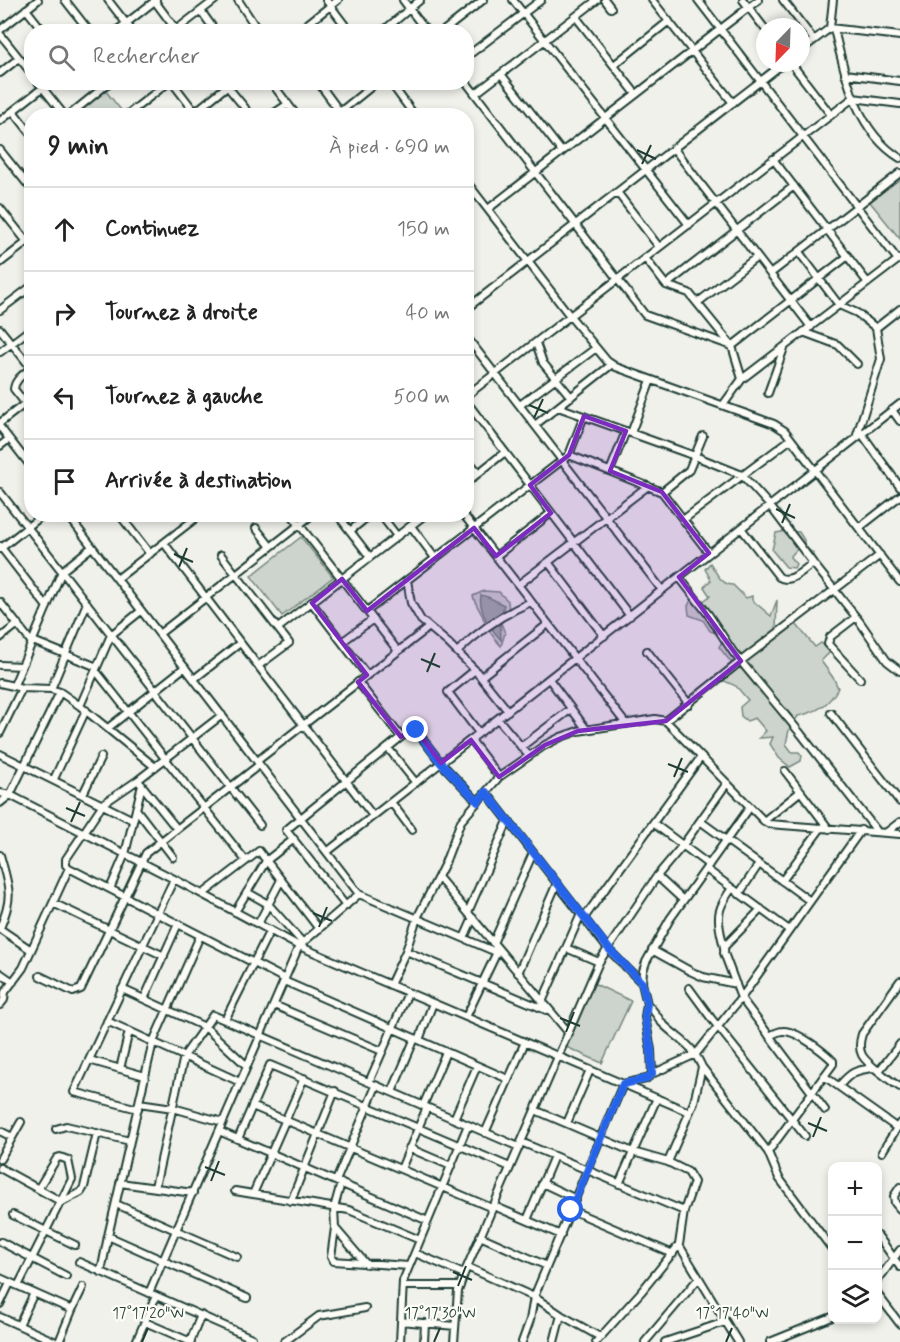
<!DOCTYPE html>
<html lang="fr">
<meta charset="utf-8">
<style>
body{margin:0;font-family:Mynerve,sans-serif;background:#f6f6f6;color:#222}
.controls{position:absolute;right:18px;bottom:18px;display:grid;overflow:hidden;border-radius:12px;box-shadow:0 3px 9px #0003}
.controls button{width:54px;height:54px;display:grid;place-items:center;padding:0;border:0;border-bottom:2px solid #e0e0e0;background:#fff;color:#222;font:30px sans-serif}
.compass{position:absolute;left:756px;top:18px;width:54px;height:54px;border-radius:50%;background:#fff;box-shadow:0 3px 9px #0003;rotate:203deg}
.stop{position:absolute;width:18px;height:18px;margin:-14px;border:4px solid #2563eb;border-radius:50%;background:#fff}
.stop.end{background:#2563eb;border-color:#fff;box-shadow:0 2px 6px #0008}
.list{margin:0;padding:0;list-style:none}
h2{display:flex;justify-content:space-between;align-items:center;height:78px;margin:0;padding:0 24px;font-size:26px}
h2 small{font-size:20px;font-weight:400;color:#767676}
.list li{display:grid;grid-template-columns:39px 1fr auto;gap:18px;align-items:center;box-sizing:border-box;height:84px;padding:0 24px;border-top:2px solid #e0e0e0}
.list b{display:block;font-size:22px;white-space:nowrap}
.list em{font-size:20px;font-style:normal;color:#767676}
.icon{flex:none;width:33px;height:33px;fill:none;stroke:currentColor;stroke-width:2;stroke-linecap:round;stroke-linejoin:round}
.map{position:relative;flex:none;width:900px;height:1342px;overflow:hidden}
.search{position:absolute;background:#fff;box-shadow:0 3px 9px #0003;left:24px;top:24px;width:450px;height:66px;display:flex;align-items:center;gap:15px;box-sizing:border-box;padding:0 21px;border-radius:24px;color:#767676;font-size:22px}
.panel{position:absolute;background:#fff;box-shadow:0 3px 9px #0003;left:24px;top:108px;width:450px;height:414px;border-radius:24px}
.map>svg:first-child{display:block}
.green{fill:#cdd3cd;stroke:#768880;stroke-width:1.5}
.water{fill:#9faca4;stroke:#6c8077;stroke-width:1.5}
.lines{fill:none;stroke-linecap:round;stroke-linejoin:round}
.minor-casing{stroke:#1f3d34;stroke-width:10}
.minor{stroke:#fdfcf7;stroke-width:6}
.route{stroke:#2563eb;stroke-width:8}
.marked{fill:#7b2cbf;fill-opacity:0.2;stroke:#7b2cbf;stroke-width:4.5;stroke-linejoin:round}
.ticks{fill:none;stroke:#1f3d34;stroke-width:2}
.ticks-label{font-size:15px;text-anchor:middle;fill:#1f3d34;stroke:#fdfcf7;stroke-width:4.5;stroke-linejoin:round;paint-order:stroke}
</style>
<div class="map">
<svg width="900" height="1342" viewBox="0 0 900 1342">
<rect width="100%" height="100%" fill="#f0f1eb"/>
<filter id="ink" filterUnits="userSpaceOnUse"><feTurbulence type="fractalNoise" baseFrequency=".0167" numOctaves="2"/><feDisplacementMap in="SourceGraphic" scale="12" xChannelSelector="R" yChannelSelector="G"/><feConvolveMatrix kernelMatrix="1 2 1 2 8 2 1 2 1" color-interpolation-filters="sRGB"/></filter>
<g filter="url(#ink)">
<!-- green -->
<path class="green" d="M105 90 125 115 72 116Z
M900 177V239L870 202Z
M787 531 799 532 804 540V546L813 553 812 559 803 550 798 548 790 557 796 564 794 568 786 567 772 550 776 533Z
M301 537 333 577 282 616 251 576Z
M710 563C716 572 721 585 733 585L746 598 752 596V600L771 616 777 600 776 629 793 617 806 611 796 624 815 647 821 643 831 651 821 661 834 679 838 688C829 705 817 712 798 716L789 730 786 744 792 752H799L802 756 801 761 790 767 779 758 770 744 773 737 759 738 766 731 755 718 747 721 741 716 740 707 748 700 736 686 722 680 734 666 719 647 723 640 718 634 710 631 703 620 689 615 688 606 692 598 702 602 710 596 704 587 711 580 705 569Z
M484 591 499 592 508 601 509 613 501 623 505 633 501 646C489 632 489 631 482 615 479 608 475 604 473 596Z
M593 983 631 1001 602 1063 564 1046Z"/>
<!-- water -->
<path class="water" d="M481 595C491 597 495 601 504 605L500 620 501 640C490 628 478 612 481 595Z"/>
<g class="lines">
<defs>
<path id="minor" d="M65 0 90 32
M108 0 133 32
M154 0 177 31
M238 0 259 32
M326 0 350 32
M403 0 427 32
M513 0 689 225
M605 0 611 8
M652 0 733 103
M698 0 898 260
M743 0 765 29
M783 0 814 40
M26 9 44 32
M201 11 216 32
M576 17 636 94
M830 28 900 36
M834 29C845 75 856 131 900 158
M0 30 38 0
M176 30 215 0
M115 32 156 0
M297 32 338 0
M382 32 420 0
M442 32 483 0
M0 34 32 74
M801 50 830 28 833 0
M466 57 541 0
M791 63 831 115
M614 65 669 21
M0 73 19 58
M501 74 562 152
M845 74 900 81
M38 82 65 116
M172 82 198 116
M271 82 297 116
M318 82 343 116
M390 82 415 116
M466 82 645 315 732 346
M227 86 245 108 249 116
M475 94 597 0
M13 111 32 135
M128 114 169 82
M68 116 110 82
M190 116 232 82
M270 116 288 104
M335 116 377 82
M0 121 50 82
M674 149 811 327
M0 150 32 190
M773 159 868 283
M466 181 570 316 607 361 616 367 774 424 785 431 900 582
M617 192 659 247
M0 208 27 242
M488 209 758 0
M799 252 839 305 857 313 876 328 881 359 856 438
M645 258 666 285
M0 263 32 238
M770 274 900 173
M697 303 757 257
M466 309 784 63
M0 310 32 286
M876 328 900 309
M0 329 32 369
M803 332 838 345 857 364
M466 336 662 590
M536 343 543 363 571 397
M732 346 848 256
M0 352 32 328
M742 379 732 346 689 293 666 285 794 186
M768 393 784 348
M466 396 853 98 900 104
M466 401 630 616
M25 403 14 389C15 379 24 374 31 368
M520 405 596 348
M723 405 742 379 899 259
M558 407 695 456 742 475 770 506 813 563
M892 410 900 421
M0 423 32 398
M535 425 611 365
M0 427 32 468
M631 433 651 380
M862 434 900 487
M0 446 9 439
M569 455 662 492 709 553
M466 458 479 473
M610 471 626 431
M466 483 505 452
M0 492 260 825
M662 492 689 470 703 436
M67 514 359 894 496 952
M119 514 150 554
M291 514 398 651
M337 514 370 557
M380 514 397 536
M463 514 626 724
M683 520 791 439
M411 526 435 558
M256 528 271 547
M741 528 779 577C791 584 803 570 813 563L860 622 887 661 900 671
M859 528 900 496
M350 531 371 514
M164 543 373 816
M0 546 47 607
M0 549 44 514
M221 555 289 643 258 666
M496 556 551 513
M548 562 604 636
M679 577 708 614 733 652 801 734 877 831
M117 579 201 514
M407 580 411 603 421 620 448 643 475 670 508 711
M518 585 648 486
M0 602 32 643
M312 603 367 675
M367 611 569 455 584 416
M856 617 830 637 828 644 860 679
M278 628 426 514
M159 634 313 514
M0 638 18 624
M33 641 97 667
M342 642 373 619
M647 651 689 704
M457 652C480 630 502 614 531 602
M0 665 22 666
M475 670 448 692 479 733
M96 671 246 861
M481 677 548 624
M194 679 240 643
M549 679 587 730
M358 682 401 737
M0 683 22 688 51 689 60 692 80 706 155 767
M14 685 62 571 92 547
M51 689 87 603
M80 706 111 635 141 611
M831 713 900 802
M222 715 138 780 103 804 66 859V865L69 868 285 979
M498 719 529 756
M666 721 741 661 880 555
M108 728 185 667
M0 733 22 688
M471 740 499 777
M521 747 571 709
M388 748 416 783
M0 754 133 820
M257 761 428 628
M785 771 829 829
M54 779 86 710
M140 783 177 829
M486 792 608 949 642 983
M0 793 10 795 174 879 299 946 689 1112
M83 794 101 757
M391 802 412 830
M0 803 10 795 60 692
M136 809 173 857
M700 821 810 901
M764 821 801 791
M653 823 709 865
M887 832 900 822
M327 852 900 404
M0 855C9 888 14 895 0 928
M706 869 789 930
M657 876 683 900
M438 877 569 1033
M782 881 821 828
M732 888C718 908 716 915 722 939 723 944 725 947 724 953L741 998 825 1110
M110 889 125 854 142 785
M247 892 268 904 303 943
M203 894 259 851 319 929
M739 894 759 864
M53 903 164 956
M346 906 286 830 411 729 416 730 441 763 478 802
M235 912 266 861 294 839
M468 912 508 821
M584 918 701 757
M258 924 281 880
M0 929 31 950
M464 938 473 918
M493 943 533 853
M725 946 761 909
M566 948 599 962
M652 950 690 971 703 977 736 984
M406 951 546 1010
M0 973 13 982
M518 973 557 883
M40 976 73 992 81 989 146 853 259 765
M284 981 508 1079
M900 981 862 1034C856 1053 863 1059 877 1070 885 1076 891 1082 900 1087
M390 985 406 951 417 918 445 863 461 821 499 777 545 745 561 737 578 731 655 719 666 721 764 821 769 824 900 834
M689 988 711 1018 805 1136
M122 989 205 1027 247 1066
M144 999 178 924
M542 1002 581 914
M647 1004C653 1009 657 1016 662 1023 680 1041 690 1041 702 1067L768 1152 779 1178 832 1249
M0 1005 4 1000 5 992 23 968 69 868
M274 1005 382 1051
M466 1017 498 950
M225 1020 270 930
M107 1021 240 1082
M419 1040 433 1003
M89 1060 145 1076
M120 1069 129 1031
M879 1071 900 1044
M652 1074 696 1054 744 994 861 830
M824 1076 897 1128
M369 1082 408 993
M839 1086C851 1072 855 1070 874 1068
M392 1092 415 1038
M139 1103 173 1108 223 1122
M252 1106 492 1208
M423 1106 446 1052
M138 1109 74 1092 174 879
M535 1110 633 1152 668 1162 688 1172 694 1182 684 1211 679 1245 641 1292 596 1342
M454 1119 477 1066
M567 1123 590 1070
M56 1129 66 1126 130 1141
M0 1131 12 1137
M219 1131 428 1221
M485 1133 525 1042
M238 1139 270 1065 510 1167
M521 1142 684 1211
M409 1148 451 1166
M768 1152 833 1064V1061C824 1052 796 1030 783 1031 779 1031 773 1034 769 1036
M882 1152 900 1123
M0 1159 21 1122
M668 1162 694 1102 702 1067
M0 1168 62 1202 81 1192 84 1187 97 1133
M401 1169 427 1107
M336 1181 376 1086
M120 1183 193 1193
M341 1183 334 1208 335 1228 366 1264
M542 1183 576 1199
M619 1184 657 1098
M155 1187 184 1056 213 1015 519 1147
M900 1187 894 1196 895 1203 900 1209
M235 1191 349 1210 420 1240
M253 1194 304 1078
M291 1201 335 1091
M116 1204 237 1257
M494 1206 561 1235
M571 1210 673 1254
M13 1215 75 1245
M527 1220 554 1156
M335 1228 331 1257 333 1261 409 1266
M108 1236 247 1298
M480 1236 547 1266
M878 1236 900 1267
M1 1242 66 1276
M679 1245 738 1342
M415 1253 464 1274
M79 1262 252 1338
M467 1267 534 1297 561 1315 554 1342
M101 1272 108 1236 153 1042 200 936
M0 1278 72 1310 83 1287
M878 1280 900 1250
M18 1286 72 1179 68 1160 60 1157 57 1158 38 1189
M403 1286H460
M149 1293 299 946 359 894
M878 1295 900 1324
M0 1304 10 1283
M561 1315 600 1337
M0 1317 56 1342
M401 1321 455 1326
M145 1322 191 1342
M19 1325 34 1293
M59 1342 72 1310
M136 1342 156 1296
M190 1342 201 1315
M284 1342 319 1316 365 1308
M400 1342 403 1281 468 1125
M424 1342 425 1323
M454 1342 458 1291 464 1274 599 962 657 876 683 845 727 783
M522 1342 530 1320 534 1297 623 1084 646 1079 652 1074 651 1050 645 1017 647 1004 642 983 643 971 646 962 670 919 750 807
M645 1342 698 1279
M665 1342 725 1322
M770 1342 832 1317"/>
</defs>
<!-- minor casing -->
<use href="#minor" class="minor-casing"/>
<!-- minor -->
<use href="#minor" class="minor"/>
</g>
</g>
<g class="lines" filter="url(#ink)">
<!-- route -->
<path class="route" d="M416 730 441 763 478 802 486 792 609 949 642 983 647 1004 645 1017 651 1050 652 1074 646 1079 623 1084 571 1210"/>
</g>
<!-- marked area -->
<path class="marked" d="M584 416 626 431 610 471 662 492 709 553 679 577 741 661 666 721 578 731 545 745 499 777 471 740 441 763 414 727 401 737 358 682 367 675 312 603 342 579 367 611 474 528 496 556 551 513 530 485 569 455Z"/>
<!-- ticks -->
<path class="ticks" d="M637 150 656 159M642 164 651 145M529 405 548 413M534 418 543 399M776 509 795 518M782 523 790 504M174 554 193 562M179 567 187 548M421 659 440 667M427 672 435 653M668 764 688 772M674 777 682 758M66 808 85 816M71 822 80 802M313 913 332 921M319 927 327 907M560 1018 580 1026M566 1032 574 1012M808 1123 827 1131M813 1137 821 1117M205 1167 225 1175M211 1181 219 1161M453 1272 472 1280M458 1286 466 1266M142 1342 148 1328M434 1342 440 1328M726 1342 732 1328"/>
<g class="ticks-label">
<text x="148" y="1318">17°17'20"W</text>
<text x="440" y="1318">17°17'30"W</text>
<text x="732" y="1318">17°17'40"W</text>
</g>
</svg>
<div class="controls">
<button>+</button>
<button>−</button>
<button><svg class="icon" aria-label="layers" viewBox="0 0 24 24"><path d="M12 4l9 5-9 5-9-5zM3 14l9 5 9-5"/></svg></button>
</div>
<svg class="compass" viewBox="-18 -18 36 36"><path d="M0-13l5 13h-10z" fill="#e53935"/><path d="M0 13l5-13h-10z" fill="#767676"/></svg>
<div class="stop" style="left:571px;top:1210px"></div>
<div class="stop end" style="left:416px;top:730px"></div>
<div class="search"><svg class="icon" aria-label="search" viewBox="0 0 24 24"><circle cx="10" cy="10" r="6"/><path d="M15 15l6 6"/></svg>Rechercher</div>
<section class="panel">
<h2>9 min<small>À pied · 690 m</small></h2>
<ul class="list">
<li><svg class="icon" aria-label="ahead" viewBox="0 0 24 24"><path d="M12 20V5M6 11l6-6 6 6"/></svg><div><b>Continuez</b></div><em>150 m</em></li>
<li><svg class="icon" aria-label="right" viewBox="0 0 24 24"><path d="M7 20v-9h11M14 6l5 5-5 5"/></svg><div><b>Tournez à droite</b></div><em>40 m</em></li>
<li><svg class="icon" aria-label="left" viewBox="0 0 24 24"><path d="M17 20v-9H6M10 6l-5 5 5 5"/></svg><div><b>Tournez à gauche</b></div><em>500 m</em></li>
<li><svg class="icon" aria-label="arrive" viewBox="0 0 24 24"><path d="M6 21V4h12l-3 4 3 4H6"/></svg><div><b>Arrivée à destination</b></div></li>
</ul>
</section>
</div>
